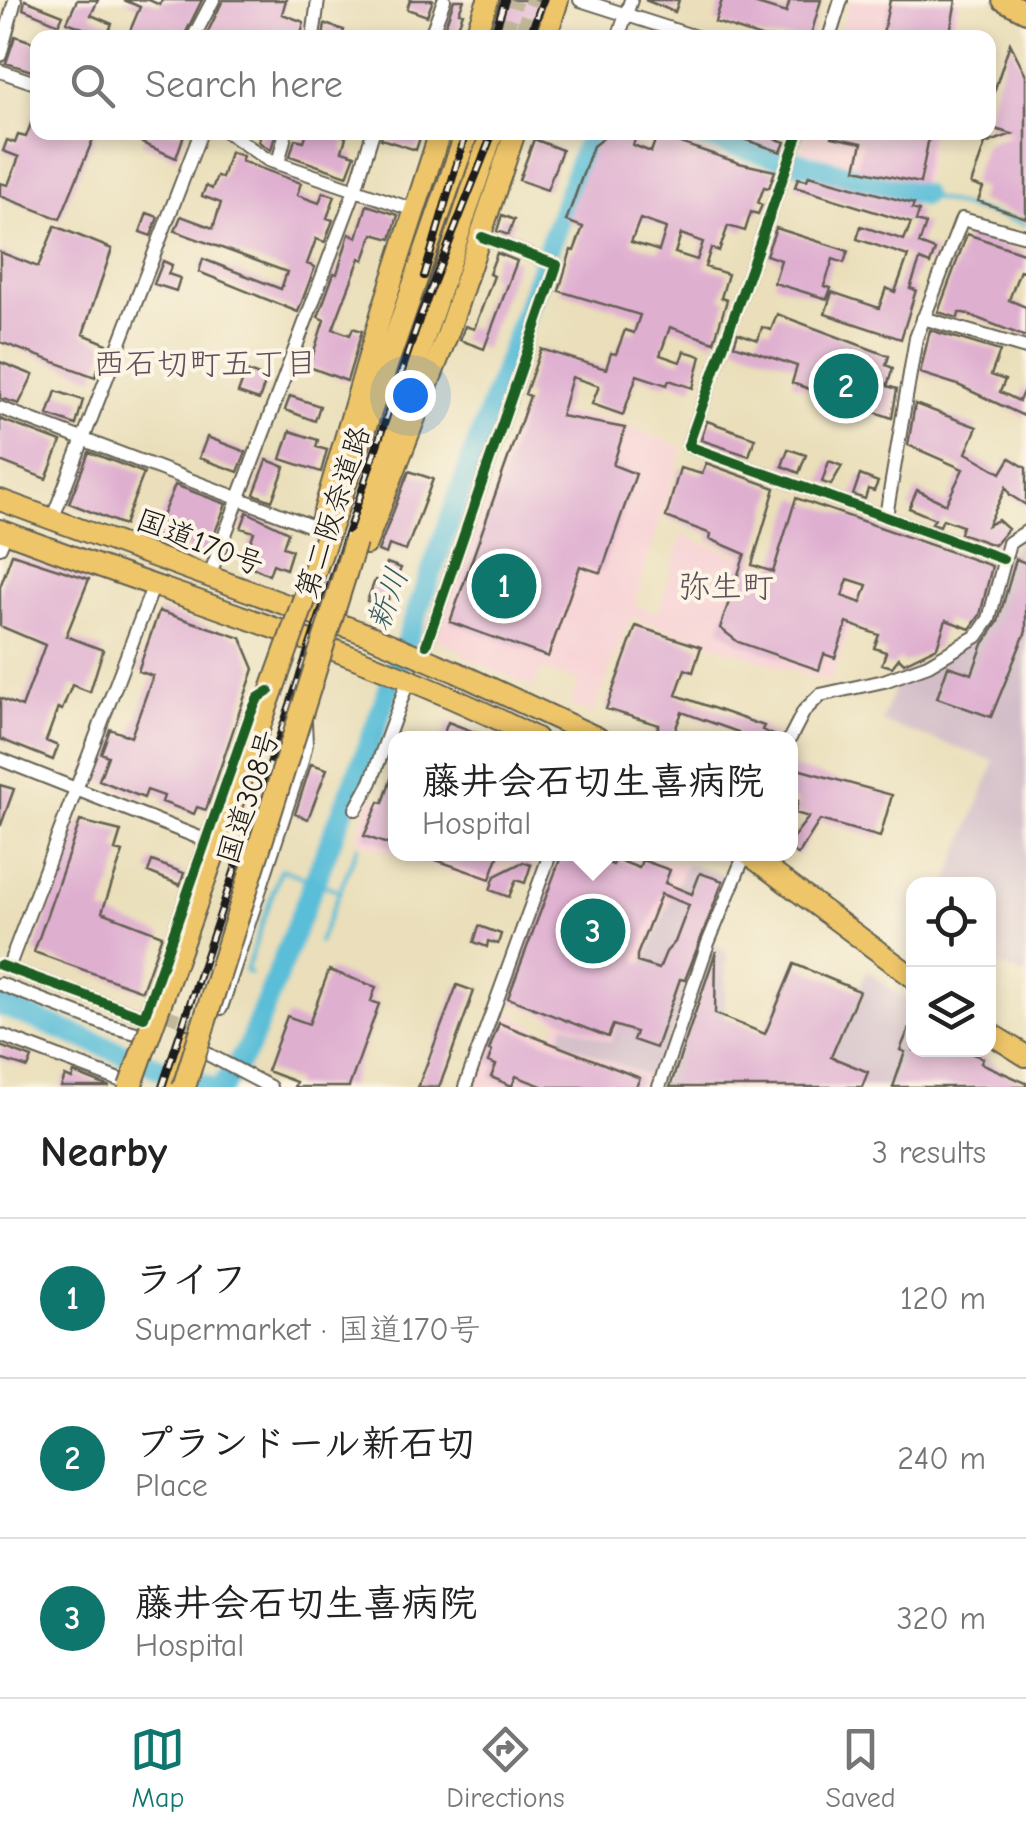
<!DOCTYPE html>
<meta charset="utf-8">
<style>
body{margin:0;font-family:"Comic Neue","Klee One",sans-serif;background:#f2f2f2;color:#222}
.controls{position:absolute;right:30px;bottom:30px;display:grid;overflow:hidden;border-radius:20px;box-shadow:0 5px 15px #0003}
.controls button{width:90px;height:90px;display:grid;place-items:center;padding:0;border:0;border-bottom:2px solid #e0e0e0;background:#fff;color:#222;font:50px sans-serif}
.you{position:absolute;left:410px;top:395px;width:35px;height:35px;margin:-25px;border:8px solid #fff;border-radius:50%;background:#1a73e8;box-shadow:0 0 0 15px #1a73e833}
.badge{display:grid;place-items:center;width:65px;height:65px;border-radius:50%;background:#0f766e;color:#fff;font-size:32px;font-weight:700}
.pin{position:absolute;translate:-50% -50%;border:5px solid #fff;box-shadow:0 2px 10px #0006}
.popup{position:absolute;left:388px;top:731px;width:410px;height:130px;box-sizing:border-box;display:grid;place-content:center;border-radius:20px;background:#fff;filter:drop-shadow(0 2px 8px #0005);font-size:32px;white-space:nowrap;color:#767676}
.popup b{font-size:38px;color:#222}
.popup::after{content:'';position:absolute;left:50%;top:100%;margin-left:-20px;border:20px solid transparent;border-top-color:#fff}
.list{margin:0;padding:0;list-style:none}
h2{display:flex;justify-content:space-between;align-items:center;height:130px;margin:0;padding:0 40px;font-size:42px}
h2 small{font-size:32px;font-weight:400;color:#767676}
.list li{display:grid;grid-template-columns:65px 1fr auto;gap:30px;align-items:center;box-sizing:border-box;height:160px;padding:0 40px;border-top:2px solid #e0e0e0}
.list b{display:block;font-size:38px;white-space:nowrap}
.list p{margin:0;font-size:32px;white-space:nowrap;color:#767676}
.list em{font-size:32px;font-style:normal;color:#767676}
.icon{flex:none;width:55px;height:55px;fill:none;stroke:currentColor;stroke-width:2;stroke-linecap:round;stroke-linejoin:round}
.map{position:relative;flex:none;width:1026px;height:1087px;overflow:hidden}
.search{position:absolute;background:#fff;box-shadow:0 5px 15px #0003;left:30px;right:30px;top:30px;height:110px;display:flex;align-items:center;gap:25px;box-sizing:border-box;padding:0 35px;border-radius:20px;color:#767676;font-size:38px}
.sheet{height:610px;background:#fff}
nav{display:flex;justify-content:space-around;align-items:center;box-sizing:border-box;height:140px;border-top:2px solid #e0e0e0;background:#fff;font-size:28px;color:#767676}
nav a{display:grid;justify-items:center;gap:5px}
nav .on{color:#0f766e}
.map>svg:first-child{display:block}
.built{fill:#f7cfd4}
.industrial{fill:#d2bdc8}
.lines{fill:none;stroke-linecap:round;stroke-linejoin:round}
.stream{stroke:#5abed8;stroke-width:4}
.river{stroke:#5abed8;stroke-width:22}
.building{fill:#dfafd0;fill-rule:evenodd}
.minor-tunnel{stroke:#c1b89a;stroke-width:12;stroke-dasharray:12 6;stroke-linecap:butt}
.motorway-tunnel{stroke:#c1b89a;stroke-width:22;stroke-dasharray:22 11;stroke-linecap:butt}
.minor-casing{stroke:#646053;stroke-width:16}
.trunk-casing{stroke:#646053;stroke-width:24}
.motorway-casing{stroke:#646053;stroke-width:26}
.minor{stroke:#fff;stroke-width:12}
.trunk{stroke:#eec569;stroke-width:20}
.motorway{stroke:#eec569;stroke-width:22}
.rail-casing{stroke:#1c1c1c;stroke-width:8}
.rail{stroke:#fcf5e5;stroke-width:4;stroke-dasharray:11;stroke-linecap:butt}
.motorway-bridge-casing{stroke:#646053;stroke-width:26;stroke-linecap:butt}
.motorway-bridge{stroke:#eec569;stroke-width:22}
.cycleway-casing{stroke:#fcf5e5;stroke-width:16}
.cycleway{stroke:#1b5e20;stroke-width:10}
.labels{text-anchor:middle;stroke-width:8;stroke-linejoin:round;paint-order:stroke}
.street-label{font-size:30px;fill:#1c1c1c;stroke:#fcf5e5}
.neighbourhood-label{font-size:32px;fill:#604f5b;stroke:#fcf5e5}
.water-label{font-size:32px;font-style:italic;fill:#355d67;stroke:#fcf5e5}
</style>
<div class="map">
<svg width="1026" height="1087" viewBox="0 0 1026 1087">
<rect width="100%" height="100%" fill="#fcf5e5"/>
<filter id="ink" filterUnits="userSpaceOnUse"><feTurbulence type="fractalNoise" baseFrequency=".01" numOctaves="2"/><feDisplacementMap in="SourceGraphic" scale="20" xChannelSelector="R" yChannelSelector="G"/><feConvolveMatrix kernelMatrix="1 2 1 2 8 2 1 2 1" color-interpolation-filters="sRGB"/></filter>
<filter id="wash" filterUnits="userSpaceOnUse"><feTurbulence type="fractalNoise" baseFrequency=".0048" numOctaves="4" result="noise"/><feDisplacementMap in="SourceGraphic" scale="40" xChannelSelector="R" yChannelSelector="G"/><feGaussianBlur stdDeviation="2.25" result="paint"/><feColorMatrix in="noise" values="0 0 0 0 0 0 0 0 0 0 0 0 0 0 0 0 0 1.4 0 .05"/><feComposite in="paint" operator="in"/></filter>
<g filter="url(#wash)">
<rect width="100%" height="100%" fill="#eadfba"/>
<!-- built -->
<path class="built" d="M850 0H960L952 37 837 38Z
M807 133H933L922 192 800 155Z
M522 407 612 420 683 447 634 605 658 613 682 535 811 582 814 575 863 590 830 683 630 617 593 715 571 704 578 681 541 669 534 687 463 657 464 653 435 639Z
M372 796 395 804 396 854H538L534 872 506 863 497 889 356 840Z
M558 854H629L686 864 610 1042 559 1040 655 1080 652 1087H472L501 1006 551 1037 559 1020 502 999Z"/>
<!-- industrial -->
<path class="industrial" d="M1026 532V975L989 961 988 884H947L995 761 882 722 898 676 977 636 1003 559Z
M686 864 730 876 655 1080 559 1040 565 1023 610 1042Z
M712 941 727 953 724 1018 773 1036 806 969 856 999 867 970 913 1006 914 1050H975L1026 1087H659Z"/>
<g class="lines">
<!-- stream -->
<path class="stream" d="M585 148 590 132
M922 195 1026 224
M319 942 358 846
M250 973 246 971 281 869 340 891
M268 980 274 982"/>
<!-- river -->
<path class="river" d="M683 132 922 195
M0 1005 207 1087
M222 1087 248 1048 367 750 585 148 604 132"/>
</g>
<g id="blocks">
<!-- building -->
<path class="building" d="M25 0 63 15 59 24 23 9Z
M77 0H98L91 15 112 24 106 37 67 22Z
M124 0H149L160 5 162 0H202L183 38H127L140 7Z
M223 0H286L282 14 304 22 300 38H205Z
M410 0H433L427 16 407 9Z
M454 0H464L459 12 463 13 454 38H441Z
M501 0H544L533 38H489Z
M645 0H679L675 12Z
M722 0H744L786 13 790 0H821L810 38H764L715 22Z
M890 0H956L949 38H882Z
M325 24 344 30 343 34 348 38H323Z
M15 36 38 44V73L6 63Z
M1010 43 1026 75V218L978 201 983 188 971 184 985 144 1012 134 988 127V110Z
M36 110 38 132H96L60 219 0 196V183L8 185 19 157 3 151 7 140 15 143 18 135 26 137Z
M146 132H185L176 158 142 143Z
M261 132H276L271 150 259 142Z
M307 132H344L343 136 346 137 342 151 355 155 347 176 290 156 295 139 304 141Z
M383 132H422L416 150 381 139Z
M611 132 635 139 633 145 651 152 657 135 739 163 775 171 769 188 764 187 758 203 762 205 758 214 751 212 745 231 728 226 719 251 711 248 705 267 728 274 721 298 727 300 714 342 670 327 660 355 680 362 684 351 701 356 693 388 669 380 667 385 637 375 623 415 592 404 599 386 572 377 561 416 625 428 613 465 636 474 601 573 580 566 548 657 450 622 530 396 525 394 541 349 606 369 611 353 616 354 625 330 634 333 640 315 559 291 571 250 574 251 583 227 566 221 593 146ZM640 219 666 228 659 251 631 242ZM681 234 703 242 697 260 675 253Z
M723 132H756L785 142 781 152Z
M833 132H930L920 183 856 169 862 143 832 137Z
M534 139 562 150 547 190 519 180Z
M230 152 243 156 241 161 301 183 297 195 319 203 323 192 335 196 327 218 333 220 325 242 316 239 307 264 315 267 298 312 199 272 203 259 281 289 287 272 175 231 181 216 213 228 221 203 202 196 206 186 212 189 217 176 222 178Z
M809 175 914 204 912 209 919 211 916 221 926 224 919 244 935 250 930 264 920 260 910 288 916 290 901 339 825 314 832 292 879 308 886 288 895 292 908 256 857 239 861 226 904 240 911 223 795 187 798 178 807 180Z
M367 205 398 215 391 239 373 234 364 260 360 258 333 329 350 335 353 328 362 331 347 381 309 367 324 320 318 317 334 273 337 274 349 234 357 237Z
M147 213 158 217 151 236 140 232Z
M502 215 514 220 508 235 497 231Z
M55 226 112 249 83 334 107 344 95 377 0 342V252L38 267Z
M776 228 848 251 844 263 833 259 824 286 831 288 827 299 774 283 781 260 766 255Z
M967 234 1026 254V272L1020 270 1009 300 1026 307V337L964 313H959L958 318 938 312Z
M497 253 517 261 484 349 460 340 465 326 474 329 494 276 489 274Z
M163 261 172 265 168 274 180 278 176 291 154 284Z
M777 314 889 356 886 365 893 368 887 386 897 389 892 418 792 383 797 366 734 345 738 333 758 340 762 327 771 330Z
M930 330 1000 351 991 375 1005 380 1000 392 1019 401 1026 385V417L958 385 920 373Z
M0 362 33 375 19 404 0 398Z
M246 371 262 377 261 381 265 383 259 400 238 393Z
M56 391 83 400 76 425 48 415Z
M290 396 320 406 315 421 285 410Z
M915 404 977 427 966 453 979 460 1001 473 1010 458 1026 468V505L1010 495 1006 487 988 525 998 520 1008 529 994 545 960 533 962 526 943 519 940 526 932 523 935 519 909 508 917 490 946 504 963 469 908 445Z
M0 419 61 442 46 479 0 461Z
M707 421 755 438 749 456 701 440Z
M290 431 318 440 316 447 327 450 321 472 281 459Z
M207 437 246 452 238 472 199 458Z
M788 449 806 455 799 473 782 466Z
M89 452 144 473 124 525 69 503Z
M267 460 285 467 272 501 254 494Z
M829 461 842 466 831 485 822 482Z
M706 463 775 488 752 565 773 572 796 498 992 566 980 615 970 629 946 620 937 647 904 663 899 658 892 667 882 664 886 652 874 648 879 635 847 623 835 658 824 654 819 670 738 642 720 628 745 554 710 539 711 534 666 517 680 468 702 474ZM848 579 867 585 861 603 842 596Z
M409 471 433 479 406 551 389 545 386 554 378 551Z
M860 475 878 482 874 491 868 489 865 499 853 495Z
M175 485 226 504 206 556 154 535Z
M247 512 288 532 283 547 292 550 286 569 273 564 269 575 250 566 253 557 246 554 254 532 241 528Z
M12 554 89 579 66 636 103 650 90 692 72 685 62 710 58 708 46 741 58 746 53 760 0 739V698L22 707 45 645 0 626V587Z
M1016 559 1026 563V631L991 717 937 698 948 666 972 674 983 644 998 622Z
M387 563 401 568 385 607 367 601 375 580 381 582Z
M159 611 241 638 254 669 206 810 197 807 194 814 162 802 164 796 147 790 144 798 99 780 108 756 101 753 110 729 131 737 153 676 138 671Z
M636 626 701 647 693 672 685 669 676 695 764 726 762 730 780 738H735L738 732 682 712 672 738H652L659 725 606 709Z
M448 722 490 738H442Z
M311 764 327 769 308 819 295 814Z
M790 767 892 795 880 837 820 820 798 855 790 849V841L809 817 795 813 798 801 790 799Z
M394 770H396V847L364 836 379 802 383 803Z
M0 785 14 789 1 825H0Z
M80 821 121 831 115 850 123 852 102 912 162 935 142 991 34 952Z
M419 854H499L490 879Z
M562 854H583L613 865 616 859 639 868 642 860 670 870 665 883 692 894 700 873 723 881 685 980 680 979 656 1048 633 1040 636 1032 613 1025 608 1037 508 998ZM661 894 689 905 675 942 666 952 659 969 637 962V955Z
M152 861 184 873 180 885 148 872Z
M523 862 531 865 525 883 516 880 509 897 490 890 495 876Z
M479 926 501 934 498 944 488 941 487 947 474 942Z
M716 951 715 1014 765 1034 794 964 859 991 831 1057 868 1072 862 1087H670Z
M329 970 376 987 371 1001 379 1004 349 1087H294L296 1082 267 1071 287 1016 309 1024Z
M457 985 474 991 446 1069 439 1087H418Z
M913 1019 914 1050H969L968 1052 983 1058 981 1063 1026 1083V1087H893L905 1052 900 1050Z
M499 1023 640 1078 636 1087H544L516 1076 512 1086 491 1077 496 1065 488 1062 492 1051 489 1050Z
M0 1046 32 1058 28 1068 0 1059Z
M74 1073 110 1087H61L65 1076 72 1079Z"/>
</g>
</g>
<g filter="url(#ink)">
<use href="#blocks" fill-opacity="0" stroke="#646053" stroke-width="2.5"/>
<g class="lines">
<!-- minor-tunnel -->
<path class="minor-tunnel" d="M151 1009 208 1030"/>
<!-- motorway-tunnel -->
<path class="motorway-tunnel" d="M500 38 512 0
M524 38 536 0"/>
<defs>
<path id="minor" d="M580 0 699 38
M193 38 213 0
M313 38 318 0
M430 38 444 0
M618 38 631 0
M829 38 841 0
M0 55 15 0
M0 71 38 84
M227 132 268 160 414 210
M799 132 688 446 1003 559
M278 163 286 132
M923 318 1026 348
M0 408 319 529
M886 516 916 338 962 219 1026 236
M52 520 201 132
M0 547 6 532
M209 577 355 190 373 132
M426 645 557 265 482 237
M790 738 804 711 820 695 884 681 928 665 977 636 989 619 1009 543 1026 532
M0 759 205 840
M356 809 371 782 408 681
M0 965 144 1017 250 715 263 695
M8 968 153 587
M0 984 107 1025 147 1036
M221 1008 301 764 306 744 305 722
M0 1035 130 1084
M198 1049 270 1087
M465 1087 550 854
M659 1087 708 943 745 854"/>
<path id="trunk" d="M1003 0 1026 12
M474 38 488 0
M546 38 558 0
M0 500 366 634 456 672 598 738
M322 518 382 311 440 132
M0 530C179 598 366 651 536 738
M366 544 448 333 515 132
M748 854 914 978
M988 1032 1026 1056"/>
<path id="motorway" d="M328 533 467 132
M355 542 492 132
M172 1087 187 1041"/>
</defs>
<!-- minor casing -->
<use href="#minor" class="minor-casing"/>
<!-- trunk casing -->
<use href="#trunk" class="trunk-casing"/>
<!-- motorway casing -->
<use href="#motorway" class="motorway-casing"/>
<!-- minor -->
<use href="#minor" class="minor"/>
<!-- trunk -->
<use href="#trunk" class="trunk"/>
<!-- motorway -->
<use href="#motorway" class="motorway"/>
<defs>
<path id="rail" d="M493 38 505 0
M529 38 543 0
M424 276 466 132
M162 1087 420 317 493 132"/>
</defs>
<!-- rail casing -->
<use href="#rail" class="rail-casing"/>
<!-- rail -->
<use href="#rail" class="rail"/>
<defs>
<path id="motorway-bridge" d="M130 1087 328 533
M184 1087 355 542"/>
</defs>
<!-- motorway-bridge casing -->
<use href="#motorway-bridge" class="motorway-bridge-casing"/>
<!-- motorway-bridge -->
<use href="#motorway-bridge" class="motorway-bridge"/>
<defs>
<path id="cycleway" d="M799 132 688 446 1003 559
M426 645 557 265 482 237
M0 965 144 1017 250 715 258 698 269 691"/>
</defs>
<!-- cycleway casing -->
<use href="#cycleway" class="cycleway-casing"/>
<!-- cycleway -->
<use href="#cycleway" class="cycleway"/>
</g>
</g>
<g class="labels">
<!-- street labels -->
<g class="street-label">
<text transform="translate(333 512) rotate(-72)" y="10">第二阪奈道路</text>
<text transform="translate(200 542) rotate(21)" y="10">国道170号</text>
<text transform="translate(248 797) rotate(-72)" y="10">国道308号</text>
</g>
<!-- neighbourhood labels -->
<g class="neighbourhood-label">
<text x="205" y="374">西石切町五丁目</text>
<text x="726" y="597">弥生町</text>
</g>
<!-- water labels -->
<g class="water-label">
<text transform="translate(387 599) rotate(-70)" y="11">新川</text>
</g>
</g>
</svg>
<div class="controls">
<button><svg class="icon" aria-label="locate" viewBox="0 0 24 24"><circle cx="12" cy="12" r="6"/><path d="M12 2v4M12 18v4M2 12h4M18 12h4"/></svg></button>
<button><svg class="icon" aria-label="layers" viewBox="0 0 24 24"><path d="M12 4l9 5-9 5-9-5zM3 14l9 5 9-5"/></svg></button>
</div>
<div class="you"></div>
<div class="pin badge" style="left:504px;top:586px">1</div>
<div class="pin badge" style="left:846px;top:386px">2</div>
<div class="pin badge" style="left:593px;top:931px">3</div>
<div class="popup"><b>藤井会石切生喜病院</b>Hospital</div>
<div class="search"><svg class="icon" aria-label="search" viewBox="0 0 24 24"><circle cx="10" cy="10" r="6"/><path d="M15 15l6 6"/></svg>Search here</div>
</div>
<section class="sheet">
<h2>Nearby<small>3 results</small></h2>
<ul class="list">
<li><span class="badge">1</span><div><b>ライフ</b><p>Supermarket · 国道170号</p></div><em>120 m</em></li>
<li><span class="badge">2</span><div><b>プランドール新石切</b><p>Place</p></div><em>240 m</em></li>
<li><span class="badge">3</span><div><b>藤井会石切生喜病院</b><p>Hospital</p></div><em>320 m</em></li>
</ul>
</section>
<nav>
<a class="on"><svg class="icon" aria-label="map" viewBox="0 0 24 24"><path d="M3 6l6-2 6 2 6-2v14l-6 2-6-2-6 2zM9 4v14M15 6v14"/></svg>Map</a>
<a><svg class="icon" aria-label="directions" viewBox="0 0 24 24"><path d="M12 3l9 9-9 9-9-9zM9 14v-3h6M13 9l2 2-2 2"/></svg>Directions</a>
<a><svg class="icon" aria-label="saved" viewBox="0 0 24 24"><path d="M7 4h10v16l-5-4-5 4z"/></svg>Saved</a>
</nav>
